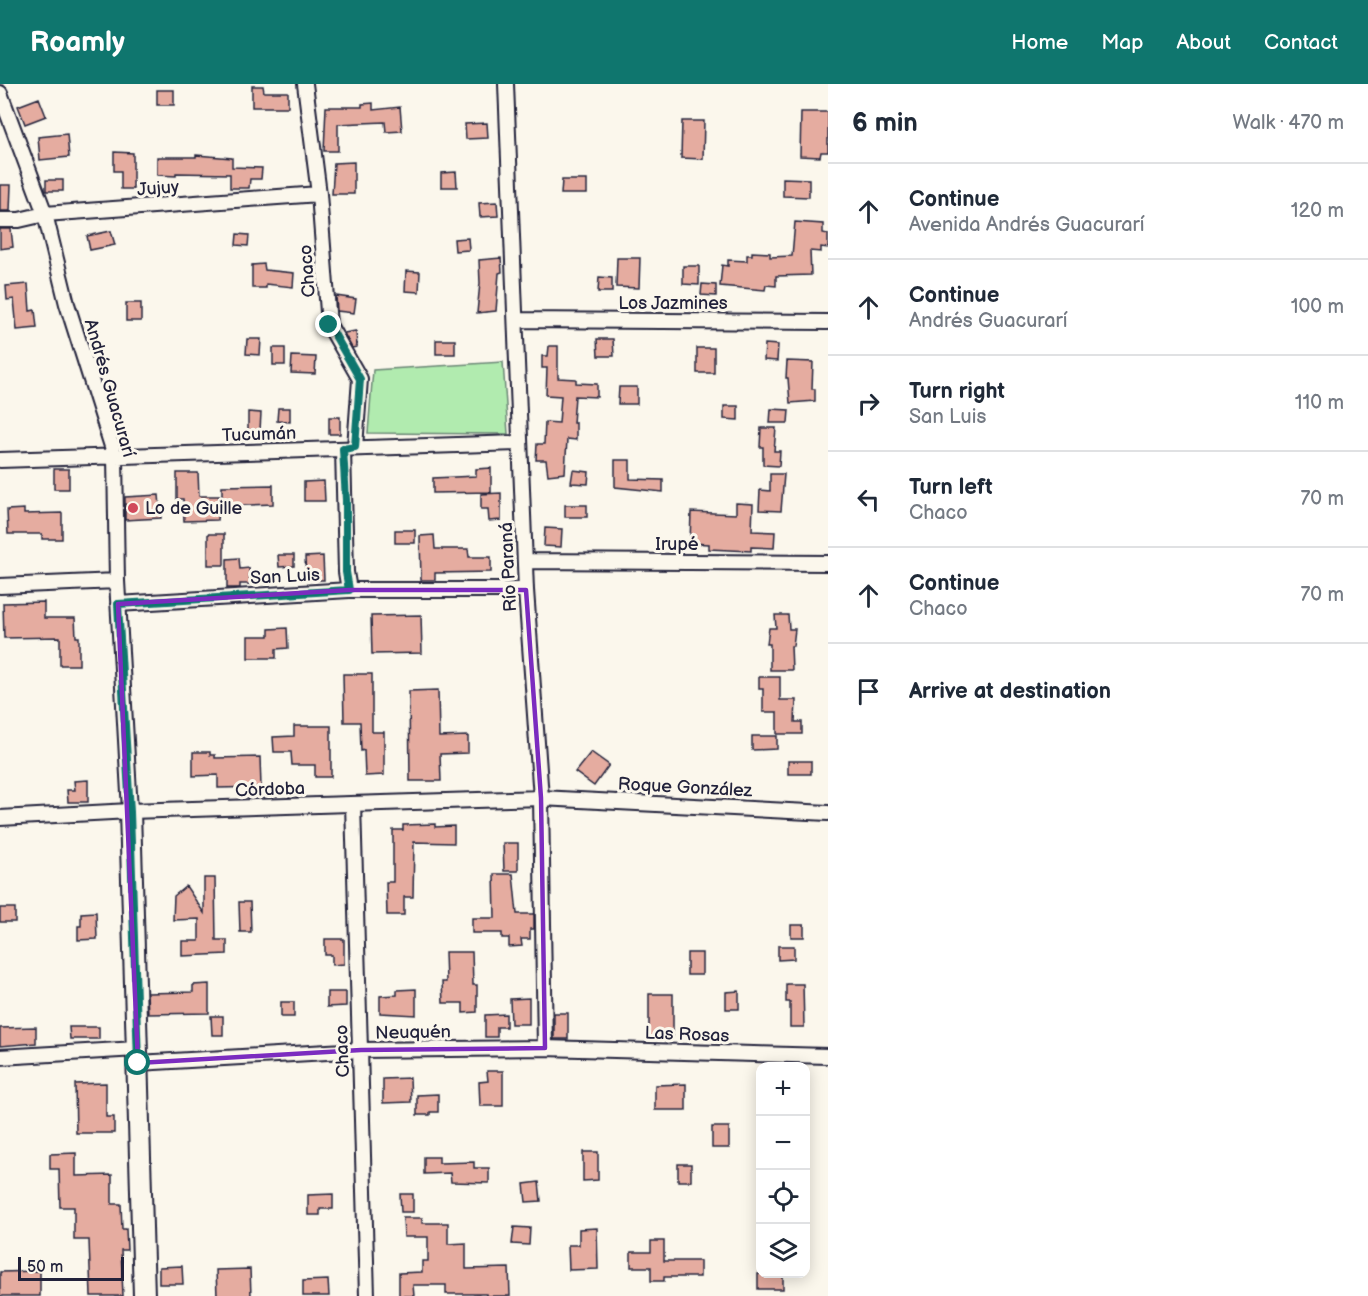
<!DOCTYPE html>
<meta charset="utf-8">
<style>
body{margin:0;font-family:"Balsamiq Sans",sans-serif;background:#f6f6f7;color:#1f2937}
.controls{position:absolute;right:18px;bottom:18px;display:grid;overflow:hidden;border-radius:12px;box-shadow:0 3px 15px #0003}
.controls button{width:54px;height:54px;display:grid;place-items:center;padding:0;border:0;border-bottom:2px solid #e0e1e3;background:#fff;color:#1f2937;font:30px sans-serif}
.scale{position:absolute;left:18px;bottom:15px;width:106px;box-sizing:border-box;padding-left:6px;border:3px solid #22223b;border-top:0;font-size:16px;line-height:21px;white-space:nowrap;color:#22223b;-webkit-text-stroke:4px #fbf7ec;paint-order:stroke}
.stop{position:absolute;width:18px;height:18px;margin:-14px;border:4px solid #0f766e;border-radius:50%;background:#fff}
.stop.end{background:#0f766e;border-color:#fff;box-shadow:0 2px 6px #0008}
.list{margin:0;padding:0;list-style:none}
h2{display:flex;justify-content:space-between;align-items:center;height:78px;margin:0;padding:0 24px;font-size:26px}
h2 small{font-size:20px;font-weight:400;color:#747a83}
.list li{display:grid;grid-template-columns:39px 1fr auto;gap:18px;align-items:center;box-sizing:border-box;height:96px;padding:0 24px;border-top:2px solid #e0e1e3}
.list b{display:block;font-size:22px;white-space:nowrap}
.list p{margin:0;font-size:20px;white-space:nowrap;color:#747a83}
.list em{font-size:20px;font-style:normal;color:#747a83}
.icon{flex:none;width:33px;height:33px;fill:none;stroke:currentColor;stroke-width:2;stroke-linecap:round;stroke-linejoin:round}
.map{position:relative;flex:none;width:828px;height:1212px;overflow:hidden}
header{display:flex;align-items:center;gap:36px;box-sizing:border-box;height:84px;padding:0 30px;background:#0f766e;color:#fff}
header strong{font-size:28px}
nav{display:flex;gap:33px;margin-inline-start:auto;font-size:21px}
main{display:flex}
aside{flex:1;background:#fff}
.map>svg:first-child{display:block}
.green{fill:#b1ebaf;stroke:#6a8675;stroke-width:1.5}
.building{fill:#e5aca0;stroke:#22223b;stroke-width:1.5}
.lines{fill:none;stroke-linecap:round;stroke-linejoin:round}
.street-casing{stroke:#22223b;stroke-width:18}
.secondary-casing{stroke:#22223b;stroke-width:24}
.street{stroke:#fbf7ec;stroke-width:14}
.secondary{stroke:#fbf7ec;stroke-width:20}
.route{stroke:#0f766e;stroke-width:8}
.marked{fill:none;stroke:#7b2cbf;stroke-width:4.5;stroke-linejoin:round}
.poi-dot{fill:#d1495b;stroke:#fbf7ec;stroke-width:2}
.labels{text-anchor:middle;stroke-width:6;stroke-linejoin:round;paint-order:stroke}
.street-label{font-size:18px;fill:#22223b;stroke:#fbf7ec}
.poi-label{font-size:18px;fill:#22223b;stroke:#fbf7ec;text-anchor:start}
</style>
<header>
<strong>Roamly</strong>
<nav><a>Home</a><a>Map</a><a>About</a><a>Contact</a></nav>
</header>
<main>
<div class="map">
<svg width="828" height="1212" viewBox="0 0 828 1212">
<rect width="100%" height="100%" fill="#fbf7ec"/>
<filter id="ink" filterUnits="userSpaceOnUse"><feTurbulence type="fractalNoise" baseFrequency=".0167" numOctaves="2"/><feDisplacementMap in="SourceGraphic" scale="12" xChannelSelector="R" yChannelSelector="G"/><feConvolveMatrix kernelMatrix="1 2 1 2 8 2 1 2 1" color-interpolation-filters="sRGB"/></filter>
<g filter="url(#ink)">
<!-- green -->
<path class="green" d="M503 278 508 350 368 349 373 286Z"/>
<!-- building -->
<path class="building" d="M252 2H263L264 8H288V23H252Z
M157 6H174V21H157Z
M39 14 46 32 25 40 18 22Z
M373 19V26L400 23 402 47 386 48 385 38 338 40V67H324L326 23H362V20Z
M801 28H828V68H821L820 73 800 72Z
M682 37H704L703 75 681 74Z
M487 39 488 54 466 55 465 40Z
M67 50 69 73 40 76 38 53Z
M114 68 133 69V105H121V87H114Z
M196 71 232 74V83L262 84 261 95H250L249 104H230V90L176 89V92L157 91V73H196Z
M354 78V110H332L334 79Z
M456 88 457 103H441V89Z
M783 94 809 95V113L783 112Z
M46 96H63V107H46Z
M562 96H587V110H561Z
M0 101H11L10 127H0Z
M497 118 498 132 480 133 479 119Z
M795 138 823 140V149L828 150V164L821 163V168L810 167 811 191 776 192V202L766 201 765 206 720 202 722 181 728 182V176L747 177V171H752V168L770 169V173L792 172Z
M0 145H11L13 163 0 165Z
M111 147 115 161 90 166 87 152Z
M237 150 249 151 248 162 236 161Z
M468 154 469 166 455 167 454 155Z
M501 174 502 188 499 189 496 227 477 229 480 199 479 176Z
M617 174H640L639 204 616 203Z
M264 180 265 186 294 189 293 203 266 200V204H252V181Z
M683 182H699V201L683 200Z
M406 187 420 188 419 208 405 207Z
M599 193 612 194V208H598Z
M28 200 30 227 35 226 37 244 17 246 14 215 7 216 6 202Z
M702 200 716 201V212L701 211Z
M336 212 356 215 354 229 337 227Z
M126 219H141V237H126Z
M356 247 357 263 352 264 344 249Z
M247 255H261L260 271 246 270Z
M597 255H613L614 272H598Z
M436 256H455V270H436Z
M765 260 778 261 777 277 764 276Z
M549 262H558V294L576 295V299L597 300V313L575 312 573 339H576V356L567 355 565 389 548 391 546 376H536L537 360H544L545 338 559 339 561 312 546 311 547 284H542V272H548Z
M273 264H285V281H273Z
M697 264H714V289H697Z
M292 272 316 273 315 290 291 289Z
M787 277 813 278 812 305H815V317L790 319 788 294H786Z
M619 303H637V320H618Z
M724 322H738V336L724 335Z
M278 324H290V338L277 337Z
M771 325 789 326 788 339H770Z
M248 328 261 329 260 346H248Z
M329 333H340V350H329Z
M761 344H776L774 367H780L779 382 763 381V363H760Z
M615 376H630V395L663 396V408L615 403Z
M491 384V408L433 409V394L476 392V385Z
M54 385H69V405H54Z
M573 386 589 388 588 400 571 399Z
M177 389H198L199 412H219L217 436 184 437 183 415H177Z
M770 390H784L781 427 759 426 760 406 770 407Z
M324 397 325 417H304V398Z
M273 401V420L222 422V402Z
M501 409V436L489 437 488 425H481V410Z
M159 411 161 434 125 436V413Z
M736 419 753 420 752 447 775 448 774 464 751 463V467L709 465V460L690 459 691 428 736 430Z
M565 421H587V433H565Z
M24 425V430L62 429V455H42V450H8L7 426Z
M545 444 562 445 561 463 544 462Z
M395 446H415V459H395Z
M208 450H224V481H208Z
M434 451 435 465H468L469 473H491V488L435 489V496H421L420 452Z
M278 471H294V482L279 483Z
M323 472 324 496H306L305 473Z
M239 474 240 485 249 484 250 500H240V504H227V475Z
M44 518V534H75L76 553H79V581H60V553L4 554 3 519Z
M421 531 422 569 372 570 371 532Z
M775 531H788L789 545H795L793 562H791L792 586H770V560H767L769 544H776Z
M287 544 288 564 276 565V574H248V552H269V545Z
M343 590H372V648H384V691L365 692 364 666 361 667 360 638H344Z
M759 593H780V616H796L795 638H802V650H777V628H763V605H759Z
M438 606 439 653 468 652V669L440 670 441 697H410L409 607Z
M294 642H331V693H315V681H292L291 668H274L273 653 294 652Z
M752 652H777V665L752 666Z
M193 668H210V671H215V674L260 673 261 703 218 704V691L193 692Z
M591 668 609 681 594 702 575 688Z
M788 677H811V690H788Z
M88 696V718H68L67 706H75L74 697Z
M435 740V743L454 742V759L414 758 413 813H404V831H387L386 798H393V746H403V741Z
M503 759H518V787H504Z
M494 790H513L517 830H534V845H530V855H521L522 862 509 863V854H502V849H472V834H495Z
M204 794H215L216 856H227V870L182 872V857H199V835L173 836 174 812 186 802 204 829Z
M239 818H250L251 848H240Z
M0 824H15V838H0Z
M96 828 97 855 78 856V842H81V829Z
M791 841H804V853H791Z
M325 855H344V880L332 881V871H325Z
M778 862H794V875L778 876Z
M445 868H472L473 901H477V928L463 929V919H443L442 898H446Z
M687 869H702V891H687Z
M209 900V929L148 930 147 909 193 908V901Z
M786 900H803L804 943H790V918H786Z
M416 905V931L380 929V912L397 911V906Z
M739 907V925H726V908Z
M327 908H346V922L327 923Z
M649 910H673V953H649Z
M529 914V940H511L510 915Z
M281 918H294V933H281Z
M554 929H568V955H554Z
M506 930V943H497V953H485V931Z
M211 932H223V951H212Z
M36 943V959L0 962V944Z
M69 943H99V955H70Z
M487 987H503V1022H480L479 998 488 997Z
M410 994 411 1018 383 1019V995Z
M106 999V1033H114V1049H76L75 1000Z
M686 1000V1026H655V1001Z
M438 1010V1028H430V1031H417V1011Z
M712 1043H729V1064H712Z
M583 1068H598V1096L583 1097Z
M76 1069V1092L112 1091V1120H121L122 1145H126L127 1166H121L123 1212H91L89 1156H74V1123H60L59 1085H50V1070Z
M424 1073H439V1079L474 1078V1084H489V1099L451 1098 450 1089 424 1090Z
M678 1080H691V1097H678Z
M539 1098 541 1117 526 1118 524 1100Z
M333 1110V1125H320V1131H308V1111Z
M400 1110H413V1128H401Z
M403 1134H422V1139H448V1160L466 1159V1185L509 1184 510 1212H486V1210H446V1201H413L414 1212H399V1189L422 1188V1177H428V1153H404Z
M514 1143 530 1144 529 1161 512 1160Z
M597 1144 598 1185 569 1186 568 1161H579V1145Z
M651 1157H664V1177H700V1193H664V1197H651V1183H631V1168H651Z
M182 1182 183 1200H159V1183Z
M250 1185 251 1212H217L216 1186Z
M40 1187V1212H0V1188Z
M758 1190H783V1205H758Z
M328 1196 329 1212H303V1197Z"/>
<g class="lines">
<defs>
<path id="street" d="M305 0 319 110 329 241 360 295 355 363
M506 0 526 506 541 714 545 964
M0 9 45 130 67 220 115 372 117 497 130 727
M0 136H19L45 130 319 110
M517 236 828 238
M343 365 346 488 349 506
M0 376 520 359
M525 477 828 479
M0 502 117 497
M118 520 349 506H526
M353 720 367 1212
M0 734 130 727 541 714 828 729
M0 973 137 965
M138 979 361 966 545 964 828 972"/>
<path id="secondary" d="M130 727 144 1212"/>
</defs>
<!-- street casing -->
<use href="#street" class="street-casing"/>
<!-- secondary casing -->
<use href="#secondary" class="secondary-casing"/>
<!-- street -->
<use href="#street" class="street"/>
<!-- secondary -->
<use href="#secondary" class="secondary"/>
</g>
</g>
<g class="lines" filter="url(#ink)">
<!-- route -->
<path class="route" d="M138 979 130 728 118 520 349 506 346 488V416L343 365 355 363 360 295 329 241"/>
</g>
<!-- marked area -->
<path class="marked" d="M349 506H526L541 714 545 964 361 966 138 979 118 520Z"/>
<!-- markers -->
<circle class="poi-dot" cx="133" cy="424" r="6"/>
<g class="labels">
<!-- street labels -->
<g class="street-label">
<text transform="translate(158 104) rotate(-4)" y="6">Jujuy</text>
<text transform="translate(307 187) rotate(-94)" y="6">Chaco</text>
<text x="673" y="225">Los Jazmines</text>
<text transform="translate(110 304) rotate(74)" y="6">Andrés Guacurarí</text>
<text transform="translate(259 350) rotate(-2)" y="6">Tucumán</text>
<text x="677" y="466">Irupé</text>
<text transform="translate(508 483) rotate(-93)" y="6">Río Paraná</text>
<text transform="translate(285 492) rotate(-3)" y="6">San Luis</text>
<text transform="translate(685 703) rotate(3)" y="6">Roque González</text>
<text transform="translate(270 705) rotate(-2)" y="6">Córdoba</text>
<text transform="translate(413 948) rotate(-1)" y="6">Neuquén</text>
<text transform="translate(687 950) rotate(2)" y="6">Las Rosas</text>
<text transform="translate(342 967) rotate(-92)" y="6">Chaco</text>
</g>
<!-- poi labels -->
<g class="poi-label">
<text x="145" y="430">Lo de Guille</text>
</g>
</g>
</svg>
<div class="controls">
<button>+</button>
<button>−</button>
<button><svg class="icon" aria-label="locate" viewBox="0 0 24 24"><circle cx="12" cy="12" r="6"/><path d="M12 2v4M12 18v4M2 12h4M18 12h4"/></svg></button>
<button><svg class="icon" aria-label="layers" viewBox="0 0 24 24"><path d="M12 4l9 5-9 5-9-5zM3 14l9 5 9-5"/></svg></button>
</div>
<div class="scale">50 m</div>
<div class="stop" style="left:138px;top:979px"></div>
<div class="stop end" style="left:329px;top:241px"></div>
</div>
<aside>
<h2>6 min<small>Walk · 470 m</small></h2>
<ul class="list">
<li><svg class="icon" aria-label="ahead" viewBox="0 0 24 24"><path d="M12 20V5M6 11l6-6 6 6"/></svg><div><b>Continue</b><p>Avenida Andrés Guacurarí</p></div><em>120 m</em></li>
<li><svg class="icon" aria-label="ahead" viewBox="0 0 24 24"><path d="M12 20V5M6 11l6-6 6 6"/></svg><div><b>Continue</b><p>Andrés Guacurarí</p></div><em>100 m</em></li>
<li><svg class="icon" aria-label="right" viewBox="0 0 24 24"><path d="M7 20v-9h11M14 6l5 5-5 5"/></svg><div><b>Turn right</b><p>San Luis</p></div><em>110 m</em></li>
<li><svg class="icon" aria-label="left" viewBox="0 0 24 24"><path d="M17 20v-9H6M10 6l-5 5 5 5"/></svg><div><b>Turn left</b><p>Chaco</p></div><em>70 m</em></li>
<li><svg class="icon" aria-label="ahead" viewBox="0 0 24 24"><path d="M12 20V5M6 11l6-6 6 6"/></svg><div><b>Continue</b><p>Chaco</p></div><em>70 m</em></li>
<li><svg class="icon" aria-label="arrive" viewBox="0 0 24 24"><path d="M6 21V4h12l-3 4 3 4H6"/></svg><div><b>Arrive at destination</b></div></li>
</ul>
</aside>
</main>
